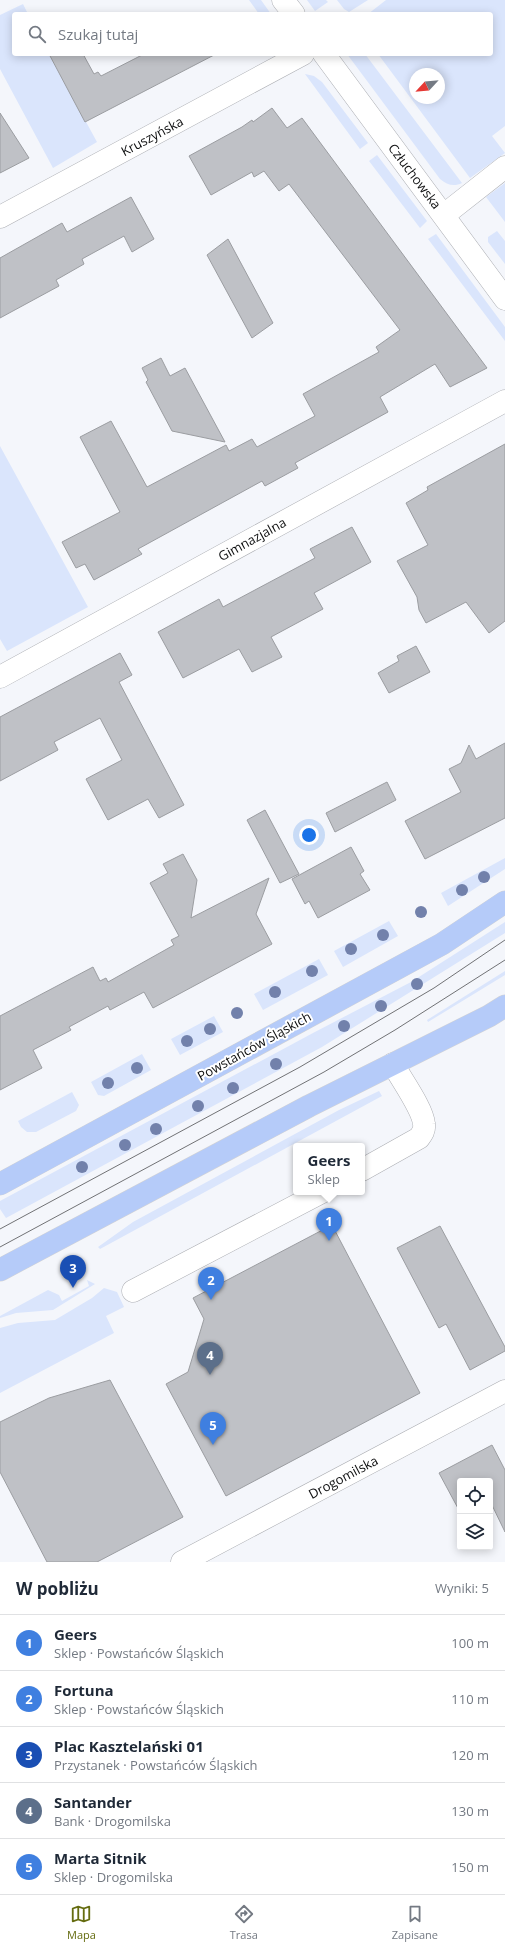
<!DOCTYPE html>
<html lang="pl">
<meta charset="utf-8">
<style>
body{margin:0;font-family:"Open Sans",sans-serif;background:#f2f2f3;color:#1f2937}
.controls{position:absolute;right:12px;bottom:12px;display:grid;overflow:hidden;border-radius:4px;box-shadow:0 2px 10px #0003}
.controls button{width:36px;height:36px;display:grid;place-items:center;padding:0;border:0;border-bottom:1px solid #e0e1e3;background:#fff;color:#1f2937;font:20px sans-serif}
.compass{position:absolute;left:409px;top:68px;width:36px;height:36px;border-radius:50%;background:#fff;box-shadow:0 2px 10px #0003;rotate:244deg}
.you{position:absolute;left:309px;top:835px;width:14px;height:14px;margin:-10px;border:3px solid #fff;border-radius:50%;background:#1a73e8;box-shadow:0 0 0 6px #1a73e833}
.badge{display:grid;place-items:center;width:26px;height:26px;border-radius:50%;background:#656c10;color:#fff;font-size:13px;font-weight:700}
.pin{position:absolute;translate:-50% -33px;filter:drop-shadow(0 1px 2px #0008)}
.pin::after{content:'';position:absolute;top:21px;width:14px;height:12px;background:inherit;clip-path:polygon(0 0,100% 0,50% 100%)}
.popup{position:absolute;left:293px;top:1143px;width:72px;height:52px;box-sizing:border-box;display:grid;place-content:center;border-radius:4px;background:#fff;filter:drop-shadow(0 1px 3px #0005);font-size:13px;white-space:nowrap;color:#747a83}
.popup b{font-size:15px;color:#1f2937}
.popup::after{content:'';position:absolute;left:50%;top:100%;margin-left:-8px;border:8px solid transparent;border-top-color:#fff}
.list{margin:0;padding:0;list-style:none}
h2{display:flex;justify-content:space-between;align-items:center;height:52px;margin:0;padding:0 16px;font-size:17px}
h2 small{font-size:13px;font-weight:400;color:#747a83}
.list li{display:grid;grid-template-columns:26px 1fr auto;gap:12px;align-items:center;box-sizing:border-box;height:56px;padding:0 16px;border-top:1px solid #e0e1e3}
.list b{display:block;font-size:15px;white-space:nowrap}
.list p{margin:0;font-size:13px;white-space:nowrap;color:#747a83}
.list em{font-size:13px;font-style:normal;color:#747a83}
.icon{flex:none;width:22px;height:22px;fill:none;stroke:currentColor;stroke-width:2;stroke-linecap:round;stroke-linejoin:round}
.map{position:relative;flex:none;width:505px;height:1562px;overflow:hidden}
.search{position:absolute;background:#fff;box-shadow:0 2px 10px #0003;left:12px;right:12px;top:12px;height:44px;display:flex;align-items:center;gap:10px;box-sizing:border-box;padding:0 14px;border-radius:4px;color:#747a83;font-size:15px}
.sheet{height:332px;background:#fff}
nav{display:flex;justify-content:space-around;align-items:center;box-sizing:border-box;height:56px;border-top:1px solid #e0e1e3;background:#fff;font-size:11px;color:#747a83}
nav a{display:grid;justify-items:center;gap:2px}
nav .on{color:#656c10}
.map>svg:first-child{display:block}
.green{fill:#dae5fc;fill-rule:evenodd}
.building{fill:#bfc1c6;stroke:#9b9da1}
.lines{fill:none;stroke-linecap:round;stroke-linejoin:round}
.minor-casing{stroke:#acaeb3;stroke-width:23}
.major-casing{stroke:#d3d3d4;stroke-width:23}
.minor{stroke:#fff;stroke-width:22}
.major{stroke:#b5cbf9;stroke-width:22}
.tram{stroke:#717275;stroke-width:1}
.tree{fill:#7281ab}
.labels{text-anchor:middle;stroke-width:4;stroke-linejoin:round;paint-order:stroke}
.street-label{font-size:13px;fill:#0c0d0e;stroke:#fff}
</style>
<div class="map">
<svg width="505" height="1562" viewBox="0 0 505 1562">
<rect width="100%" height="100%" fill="#f4f6fb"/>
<!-- green -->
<path class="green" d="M249 0H261L271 14H259Z
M307 0H326L328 2 315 11Z
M337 0H368L349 12 344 9Z
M386 0H505V126L492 136 505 153 470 178 378 54H491V14H368ZM415 74H439V98H415Z
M23 4 28 14H14V54H49L97 142 53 168 0 69V15Z
M347 54H365L462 183C454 187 447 185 440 179Z
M305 74 314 76 322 82 368 143 360 149Z
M377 155 427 221 420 228 369 161Z
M505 183V222L486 197Z
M497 231 505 241V264L488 242V237Z
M436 234 505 327V341L428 239Z
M0 446 88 607 7 651 0 639Z
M505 858V869L448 906 441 893Z
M389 921 398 936 343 967 334 951Z
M505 922V933L322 1047 6 1218 0 1209V1201L313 1033 411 982Z
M319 959 328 975 263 1010 254 994Z
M505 971V975L428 1022 427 1020Z
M214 1016 223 1032 180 1055 171 1039Z
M142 1054 151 1070 104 1096 98 1095 91 1082Z
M379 1091 382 1096 100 1249 98 1247 133 1222 339 1110Z
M72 1092 79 1105 76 1111 36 1132H27L21 1127 18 1121Z
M87 1280 95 1284 53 1310 16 1313 0 1318V1316L48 1290 59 1295 62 1301 89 1286Z
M104 1288 117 1292 124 1307 106 1316 114 1333 0 1393V1328L18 1323 55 1320 92 1298Z"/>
<!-- building -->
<path class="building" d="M49 54H83L94 74 98 72 101 76 144 54H216L85 122Z
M272 108 287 128 302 118 487 368 450 387 435 364 380 397 388 412 295 463 298 468 265 486 262 481 138 549 142 554 94 580 85 564 76 568 62 542 120 512 80 437 111 421 147 487 226 445 229 451 252 439 257 447 315 416 303 394 379 352 376 347 400 330 289 184 279 191 264 171 254 177 252 172 211 195 189 156 242 127 252 120 253 122Z
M0 113 29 158 0 173Z
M131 197 154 239 132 252 124 236 82 259 84 264 56 280 59 286 0 318V258L62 223 67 232Z
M228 239 273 323 252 338 207 255Z
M161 358 170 376 185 368 225 442 172 431 146 382 148 380 142 368Z
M505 444V621L489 633 466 602 426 623 419 610 417 597 397 561 428 545 406 503 428 490 427 487Z
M352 527 371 562 314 593 323 609 271 637 282 657 252 672 239 649 183 678 158 632 219 599 223 607 315 558 310 549Z
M416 646 430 672 389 693 378 673 399 661 397 656Z
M120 653 132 675 119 682 184 805 159 818 148 799 108 820 86 779 122 760 100 718 54 742 58 750 0 781V717Z
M505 743V818L425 859 405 821 461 792 449 769 461 763 469 745 476 759Z
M387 782 396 800 335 832 326 813Z
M265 810 299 874 280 883 247 820Z
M351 847 364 871 360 874 370 890 318 918 309 901 305 904 292 879Z
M183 854 197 880 191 918 269 878 256 914 272 944 153 1008 144 992 110 1010 108 1006 69 1027 71 1030 33 1050 42 1068 0 1090V1016L93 967 100 981 106 978 108 982 174 945 171 940 179 936 150 883 168 873 163 864Z
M332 1225 420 1393 226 1496 166 1384 188 1372 204 1319 193 1298Z
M440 1226 505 1347V1351L470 1370 446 1324 439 1328 397 1248Z
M110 1380 183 1517 97 1562H47L0 1472V1422L49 1398Z
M492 1445 505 1470V1532L490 1501V1481H460V1512L439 1473Z"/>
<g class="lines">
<defs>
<path id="minor" d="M283 0 294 14
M324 54 505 299
M444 215 505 167
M0 217 303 54
M0 677 505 401
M362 1170 419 1138C422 1134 425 1130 424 1124 423 1109 401 1079 393 1064
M133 1291 322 1192
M182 1562 505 1391"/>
<path id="major" d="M0 1184 442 944 505 902
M0 1270 309 1106 489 1016 505 1006"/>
</defs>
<!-- minor casing -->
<use href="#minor" class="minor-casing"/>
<!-- major casing -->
<use href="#major" class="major-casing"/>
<!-- minor -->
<use href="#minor" class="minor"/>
<!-- major -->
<use href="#major" class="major"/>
<!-- tram -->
<path class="tram" d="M0 1229 300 1067 434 988 505 940
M0 1247 324 1072 395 1030 505 960"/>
</g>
<!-- trees -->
<g class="tree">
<circle cx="484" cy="877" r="6"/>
<circle cx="462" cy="890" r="6"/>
<circle cx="421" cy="912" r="6"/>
<circle cx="383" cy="935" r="6"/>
<circle cx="351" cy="949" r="6"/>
<circle cx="312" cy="971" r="6"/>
<circle cx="417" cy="984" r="6"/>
<circle cx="275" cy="992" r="6"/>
<circle cx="381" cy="1006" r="6"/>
<circle cx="237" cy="1013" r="6"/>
<circle cx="344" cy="1026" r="6"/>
<circle cx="210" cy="1029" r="6"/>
<circle cx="187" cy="1041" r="6"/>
<circle cx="276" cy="1064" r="6"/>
<circle cx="137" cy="1068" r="6"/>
<circle cx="108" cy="1083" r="6"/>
<circle cx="233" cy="1088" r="6"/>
<circle cx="198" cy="1106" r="6"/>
<circle cx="156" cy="1129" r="6"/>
<circle cx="125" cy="1145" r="6"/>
<circle cx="82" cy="1167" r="6"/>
</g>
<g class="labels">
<!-- street labels -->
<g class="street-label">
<text transform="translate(152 136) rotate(-28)" y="5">Kruszyńska</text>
<text transform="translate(415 176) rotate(53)" y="5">Człuchowska</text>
<text transform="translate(252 539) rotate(-29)" y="5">Gimnazjalna</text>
<text transform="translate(254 1046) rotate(-29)" y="5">Powstańców Śląskich</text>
<text transform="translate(343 1477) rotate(-28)" y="5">Drogomilska</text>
</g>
</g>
</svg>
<div class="controls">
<button><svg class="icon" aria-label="locate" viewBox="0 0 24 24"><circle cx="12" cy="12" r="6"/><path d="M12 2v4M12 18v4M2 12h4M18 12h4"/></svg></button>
<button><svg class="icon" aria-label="layers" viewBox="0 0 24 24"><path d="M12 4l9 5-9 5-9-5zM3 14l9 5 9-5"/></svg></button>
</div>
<svg class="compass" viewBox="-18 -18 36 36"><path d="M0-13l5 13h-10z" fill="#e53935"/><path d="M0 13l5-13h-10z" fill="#747a83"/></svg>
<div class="you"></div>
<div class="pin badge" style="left:329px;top:1241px;background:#3f7fe0">1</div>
<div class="popup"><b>Geers</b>Sklep</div>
<div class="pin badge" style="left:211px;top:1300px;background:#3f7fe0">2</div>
<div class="pin badge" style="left:73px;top:1288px;background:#1a4fb4">3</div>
<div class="pin badge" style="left:210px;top:1375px;background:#5c6f8a">4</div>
<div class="pin badge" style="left:213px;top:1445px;background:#3f7fe0">5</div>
<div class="search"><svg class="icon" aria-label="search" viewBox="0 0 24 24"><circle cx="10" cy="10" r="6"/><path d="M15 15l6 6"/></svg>Szukaj tutaj</div>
</div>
<section class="sheet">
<h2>W pobliżu<small>Wyniki: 5</small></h2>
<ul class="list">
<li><span class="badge" style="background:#3f7fe0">1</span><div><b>Geers</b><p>Sklep · Powstańców Śląskich</p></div><em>100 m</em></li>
<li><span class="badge" style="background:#3f7fe0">2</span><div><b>Fortuna</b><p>Sklep · Powstańców Śląskich</p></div><em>110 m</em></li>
<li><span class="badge" style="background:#1a4fb4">3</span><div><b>Plac Kasztelański 01</b><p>Przystanek · Powstańców Śląskich</p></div><em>120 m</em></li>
<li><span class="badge" style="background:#5c6f8a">4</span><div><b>Santander</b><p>Bank · Drogomilska</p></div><em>130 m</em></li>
<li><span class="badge" style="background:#3f7fe0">5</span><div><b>Marta Sitnik</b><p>Sklep · Drogomilska</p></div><em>150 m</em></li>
</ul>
</section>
<nav>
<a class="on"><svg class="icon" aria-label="map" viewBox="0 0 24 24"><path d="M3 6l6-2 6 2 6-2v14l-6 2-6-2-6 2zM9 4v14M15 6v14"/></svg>Mapa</a>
<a><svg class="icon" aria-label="directions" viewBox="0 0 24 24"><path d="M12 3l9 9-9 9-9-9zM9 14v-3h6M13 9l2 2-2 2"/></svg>Trasa</a>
<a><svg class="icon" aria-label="saved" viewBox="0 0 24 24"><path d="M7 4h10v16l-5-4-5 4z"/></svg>Zapisane</a>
</nav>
